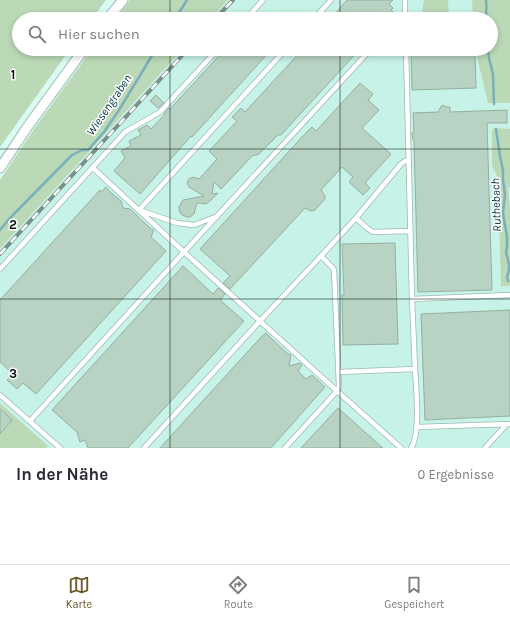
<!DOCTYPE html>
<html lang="de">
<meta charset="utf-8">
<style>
body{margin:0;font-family:Karla,sans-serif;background:#f7f7f7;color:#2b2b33}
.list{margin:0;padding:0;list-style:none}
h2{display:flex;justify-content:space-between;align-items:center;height:52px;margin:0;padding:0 16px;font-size:17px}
h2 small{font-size:13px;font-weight:400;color:#7c7c81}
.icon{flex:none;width:22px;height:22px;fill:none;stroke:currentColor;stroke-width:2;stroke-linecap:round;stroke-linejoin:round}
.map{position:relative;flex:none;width:510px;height:448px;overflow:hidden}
.search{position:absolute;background:#fff;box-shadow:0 2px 6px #0003;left:12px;right:12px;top:12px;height:44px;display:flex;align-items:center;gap:10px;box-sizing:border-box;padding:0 14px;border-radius:22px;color:#7c7c81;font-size:15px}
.sheet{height:116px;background:#fff}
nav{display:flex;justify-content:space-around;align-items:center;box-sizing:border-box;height:56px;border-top:1px solid #e1e1e2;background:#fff;font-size:11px;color:#7c7c81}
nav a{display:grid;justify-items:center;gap:2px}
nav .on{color:#6c5726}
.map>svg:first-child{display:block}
.built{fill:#c7f2e7}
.green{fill:#bbd9b6}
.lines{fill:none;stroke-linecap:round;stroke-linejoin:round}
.stream{stroke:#7aafbc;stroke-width:2.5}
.building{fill:#b8d3c3;stroke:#95af9f}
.lane-casing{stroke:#9bbab2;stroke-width:6}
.street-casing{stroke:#9bbab2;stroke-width:11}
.lane{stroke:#fff;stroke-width:4.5}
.street{stroke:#fff;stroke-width:9}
.rail-casing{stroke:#79908b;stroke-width:4}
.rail{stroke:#fff;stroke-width:2.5;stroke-dasharray:8;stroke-linecap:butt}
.grid{fill:none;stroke:#0a1614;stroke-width:1;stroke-opacity:0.55}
.labels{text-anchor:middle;stroke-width:3;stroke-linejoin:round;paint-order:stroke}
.water-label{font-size:12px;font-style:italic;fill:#00333e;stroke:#fff}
.grid-label{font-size:13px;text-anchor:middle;font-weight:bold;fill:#0a1614;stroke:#fff;stroke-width:3;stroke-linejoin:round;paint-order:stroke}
</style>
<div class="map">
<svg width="510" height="448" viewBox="0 0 510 448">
<rect width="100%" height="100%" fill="#dafbf2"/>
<!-- built -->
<path class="built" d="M228 0H510V448H46L48 446 0 403V249L183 49H491V19H211Z"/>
<!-- green -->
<path class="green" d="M0 0H106L92 19H19V49H70L0 147Z
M130 0H228L211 19H115Z
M425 0H448L449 16 435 18 422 14 423 4Z
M472 0H510V103H488L476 52 470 49H491V19H473Z
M92 49H183L0 249V180L34 129Z
M494 128 510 129V187H508L510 210V286H501L498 178 492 166V130Z
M0 403 48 446 46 448H0Z"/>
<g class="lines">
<!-- stream -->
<path class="stream" d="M486 0C487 6 486 13 486 19
M175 19 187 0
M488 49 489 58 493 74 494 104
M496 129 500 156 503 170V180L505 194 503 213 507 237V246L506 253 509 264V270L507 277 508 281
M0 230 10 218 72 155 82 150H88L104 132 119 110 156 49"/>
</g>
<!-- building -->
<path class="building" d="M347 0H393L389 4 393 8 391 10 394 13 388 19H330Z
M225 49H272L192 137 191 136 140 194 114 171 125 158 121 151 131 146 129 141 141 135 138 130 147 125 151 129 165 114H164L169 108 170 109Z
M303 49H360L281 135H278L259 154 252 156 221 189 214 182 212 194 218 193 211 200 206 204 197 203 194 214 190 217H187L182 215 180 213 179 207 183 200 204 196 189 187 187 183 189 179 193 177 199 179 217 159 209 151 237 121 232 117 241 108 245 112Z
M411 49 456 50 457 54 475 53 476 88 412 90Z
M360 83 373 94 368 100 379 110 362 128 391 154 365 183 370 188 363 195 349 182 353 177 342 167 321 190 325 196V199L315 210 311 211 305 208 230 289 223 283 230 276 200 249 301 138 312 127 316 131Z
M156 95 164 103 158 108 150 101Z
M442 105 447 107H450V112L507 110V123H487L492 290 418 292 414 140H413L412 133H414L413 113 438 112Z
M106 187 109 191 121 201 123 208 130 209 150 228 154 230 151 237 166 251 36 394 23 383 17 389 7 380 13 374 0 362V300L100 190 101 192Z
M395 243 398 344 343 345 342 295H344L342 244Z
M183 266 213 294 218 288 225 294 220 300 244 321 128 448H88L85 440 80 442 77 432 52 410Z
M510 310V416L425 420 421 314Z
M266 333 274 341 288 354 291 355 289 366 300 363 302 365 298 371 306 379 312 375 325 387 271 448H160L262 336Z
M338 408 383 448H301Z
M0 409 12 420 0 434Z"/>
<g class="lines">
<defs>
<path id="lane" d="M405 0V19
M246 19 263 0
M314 19 331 0
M371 49 184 252 337 391 401 448
M406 49 412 299 510 295
M215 217 194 225 177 223 139 210 286 49
M356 218 367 228 373 232 410 231
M321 256 356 218 401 164 405 161 409 160
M0 269 125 132 160 112 218 49
M339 372 415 369 412 299
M0 395 60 448
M30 421 184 252 93 168
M417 427 510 424
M144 448 260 321 321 256 332 267 334 270 339 386 337 391 285 448
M411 448C421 434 416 387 415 369
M485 448 506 425"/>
<path id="street" d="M107 19 123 0
M0 168 28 126 84 49"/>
</defs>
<!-- lane casing -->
<use href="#lane" class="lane-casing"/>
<!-- street casing -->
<use href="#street" class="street-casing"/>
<!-- lane -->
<use href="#lane" class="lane"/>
<!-- street -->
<use href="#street" class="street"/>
<defs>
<path id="rail" d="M215 19 233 0
M0 254 188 49"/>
</defs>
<!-- rail casing -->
<use href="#rail" class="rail-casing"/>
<!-- rail -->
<use href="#rail" class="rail"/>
</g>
<!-- grid -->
<path class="grid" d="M170 0V19M340 0V19M170 49V448M340 49V448M0 149H510M0 299H510"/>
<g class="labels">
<!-- water labels -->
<g class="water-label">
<text transform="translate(109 105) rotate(-56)" y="4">Wiesengraben</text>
<text transform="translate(496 205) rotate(-92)" y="4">Ruthebach</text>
</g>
</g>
<g class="grid-label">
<text x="13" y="79">1</text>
<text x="13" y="229">2</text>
<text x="13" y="378">3</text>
</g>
</svg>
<div class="search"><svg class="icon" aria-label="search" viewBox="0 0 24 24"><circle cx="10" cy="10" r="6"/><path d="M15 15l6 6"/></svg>Hier suchen</div>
</div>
<section class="sheet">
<h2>In der Nähe<small>0 Ergebnisse</small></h2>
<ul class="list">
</ul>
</section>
<nav>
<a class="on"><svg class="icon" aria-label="map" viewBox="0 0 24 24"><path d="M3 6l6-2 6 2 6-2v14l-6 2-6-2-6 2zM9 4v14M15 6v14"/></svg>Karte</a>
<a><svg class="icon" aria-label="directions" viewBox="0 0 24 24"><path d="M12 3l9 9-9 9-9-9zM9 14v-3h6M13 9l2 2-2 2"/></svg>Route</a>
<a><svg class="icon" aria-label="saved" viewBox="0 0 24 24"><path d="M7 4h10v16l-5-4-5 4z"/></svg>Gespeichert</a>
</nav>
